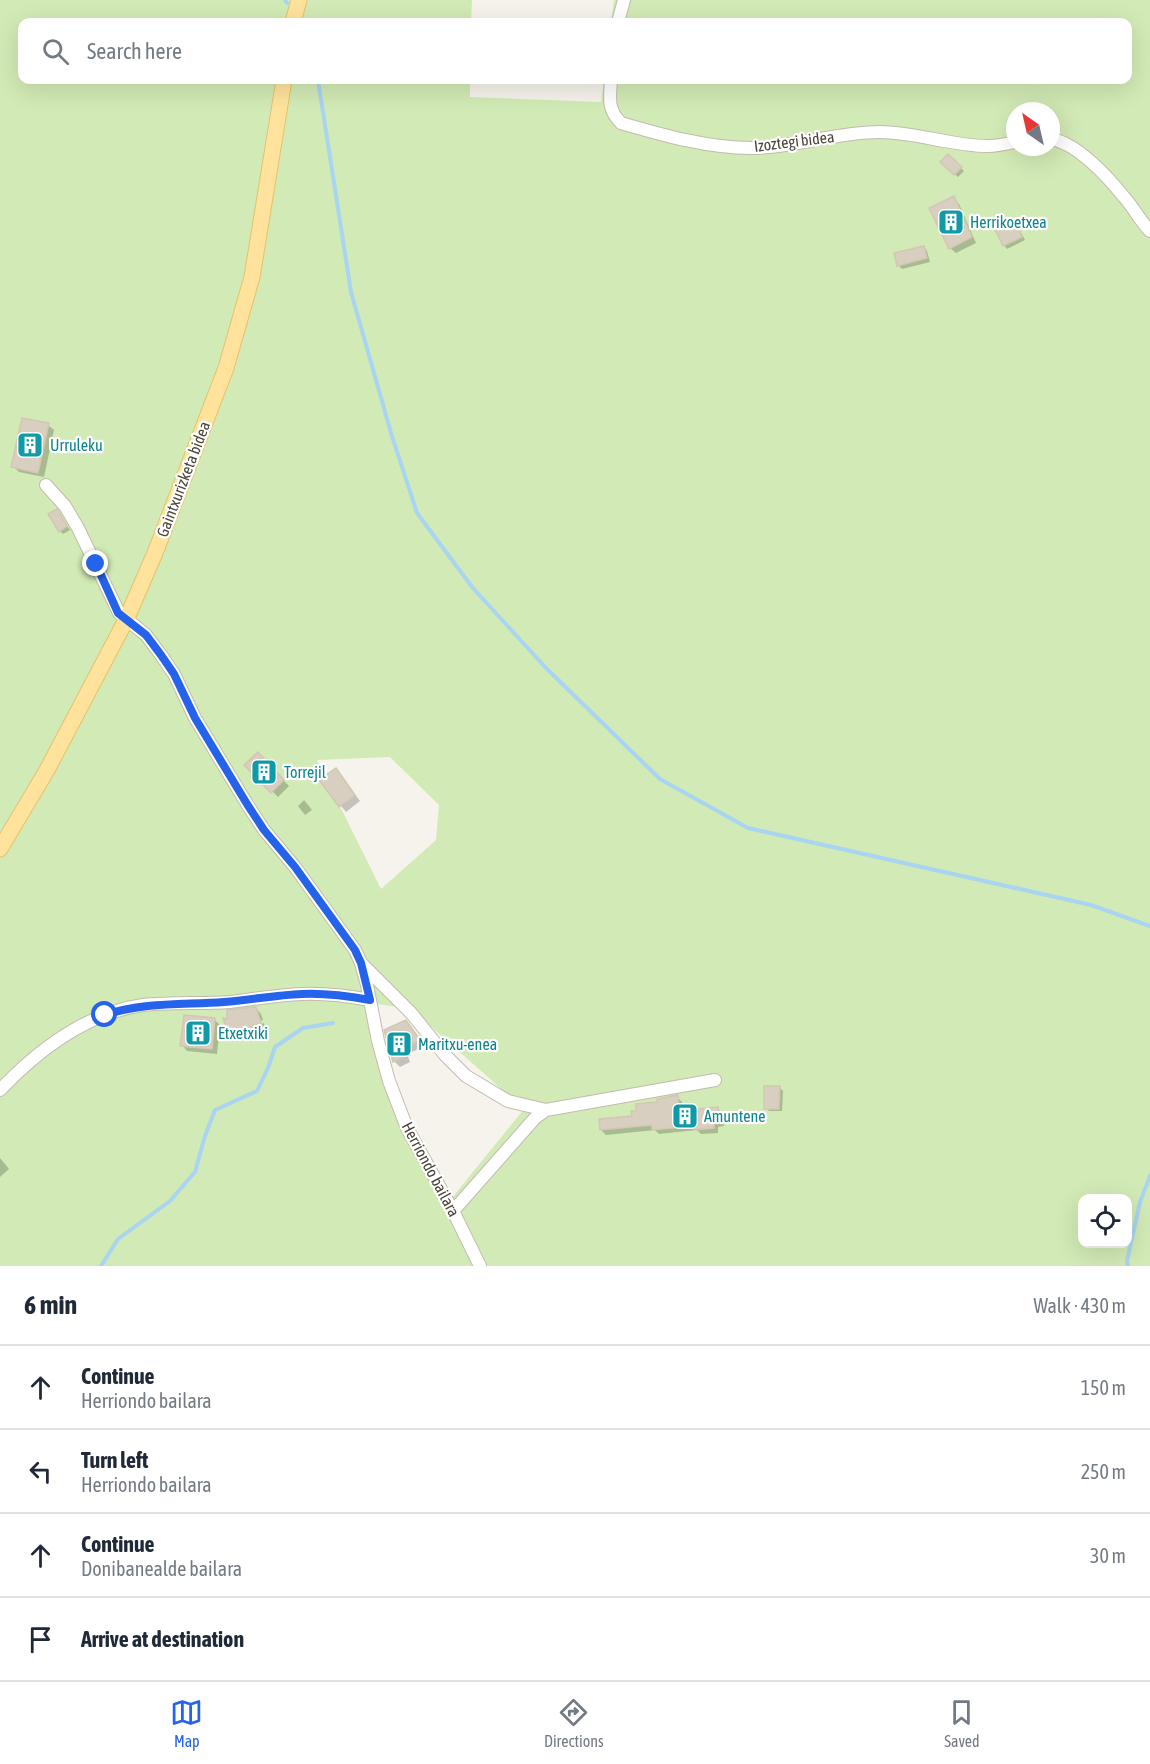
<!DOCTYPE html>
<meta charset="utf-8">
<style>
body{margin:0;font-family:"Asap Condensed",sans-serif;background:#f6f6f7;color:#1f2937}
.controls{position:absolute;right:18px;bottom:18px;display:grid;overflow:hidden;border-radius:12px;box-shadow:0 6px 24px #0002}
.controls button{width:54px;height:54px;display:grid;place-items:center;padding:0;border:0;border-bottom:2px solid #e0e1e3;background:#fff;color:#1f2937;font:30px sans-serif}
.compass{position:absolute;left:1006px;top:102px;width:54px;height:54px;border-radius:50%;background:#fff;box-shadow:0 6px 24px #0002;rotate:326deg}
.stop{position:absolute;width:18px;height:18px;margin:-14px;border:4px solid #2563eb;border-radius:50%;background:#fff}
.stop.end{background:#2563eb;border-color:#fff;box-shadow:0 2px 6px #0008}
.list{margin:0;padding:0;list-style:none}
h2{display:flex;justify-content:space-between;align-items:center;height:78px;margin:0;padding:0 24px;font-size:26px}
h2 small{font-size:20px;font-weight:400;color:#747a83}
.list li{display:grid;grid-template-columns:39px 1fr auto;gap:18px;align-items:center;box-sizing:border-box;height:84px;padding:0 24px;border-top:2px solid #e0e1e3}
.list b{display:block;font-size:22px;white-space:nowrap}
.list p{margin:0;font-size:20px;white-space:nowrap;color:#747a83}
.list em{font-size:20px;font-style:normal;color:#747a83}
.icon{flex:none;width:33px;height:33px;fill:none;stroke:currentColor;stroke-width:2;stroke-linecap:round;stroke-linejoin:round}
.map{position:relative;flex:none;width:1150px;height:1266px;overflow:hidden}
.search{position:absolute;background:#fff;box-shadow:0 6px 24px #0002;left:18px;right:18px;top:18px;height:66px;display:flex;align-items:center;gap:15px;box-sizing:border-box;padding:0 21px;border-radius:12px;color:#747a83;font-size:22px}
.sheet{height:414px;background:#fff}
nav{display:flex;justify-content:space-around;align-items:center;box-sizing:border-box;height:84px;border-top:2px solid #e0e1e3;background:#fff;font-size:16px;color:#747a83}
nav a{display:grid;justify-items:center;gap:3px}
nav .on{color:#2563eb}
.map>svg:first-child{display:block}
.green{fill:#d2eab5;fill-rule:evenodd}
.shadow{fill:#0003}
.lines{fill:none;stroke-linecap:round;stroke-linejoin:round}
.stream{stroke:#a9d4f2;stroke-width:4}
.building{fill:#d8cfc1;stroke:#d3c7b4;stroke-width:1.5}
.minor-casing{stroke:#c2bbae;stroke-width:14}
.major-casing{stroke:#e6c16a;stroke-width:17}
.minor{stroke:#fff;stroke-width:12}
.major{stroke:#ffe39c;stroke-width:15}
.route{stroke:#2563eb;stroke-width:8}
.labels{text-anchor:middle;stroke-width:4.5;stroke-linejoin:round;paint-order:stroke}
.street-label{font-size:16px;fill:#4b4439;stroke:#fff}
.culture-label{font-size:16px;fill:#0d838f;stroke:#fff;text-anchor:start}
</style>
<div class="map">
<svg width="1150" height="1266" viewBox="0 0 1150 1266">
<rect width="100%" height="100%" fill="#f6f3ec"/>
<!-- green -->
<path class="green" d="M0 0H472L471 22H22V80H470V97L601 102 604 80H1128V22H611L614 0H1150V1266H0ZM1015 111H1051V147H1015ZM390 757 439 805 436 840 381 889 317 760ZM377 1004 411 1009 524 1109 451 1199 395 1099ZM1082 1198H1128V1244H1082Z"/>
<!-- shadow -->
<path class="shadow" d="M948 156 964 171 958 177 942 162Z
M953 198 959 204 976 243 956 253 950 248Z
M1013 219 1016 223 1025 240 1007 249 1004 245Z
M924 247 927 251 930 262 902 269 898 265Z
M48 425 54 430 44 477 19 472 13 466Z
M60 515 70 530 63 534 60 531Z
M258 754 289 786 278 797 246 765Z
M341 776 360 801 346 812 321 781Z
M304 800 312 810 305 815 298 806Z
M256 1008 261 1014 263 1020 230 1032V1035L225 1020H228V1012Z
M214 1019 220 1025 217 1054 187 1051 182 1045Z
M406 1022 425 1046 407 1054 410 1062 400 1067 394 1061Z
M264 1023 265 1028 235 1040 231 1035Z
M779 1087 783 1091 782 1111H769L766 1108Z
M677 1097 682 1102 683 1112 718 1109 723 1114 724 1126 718 1127V1133L701 1134 697 1130 659 1134 655 1130 606 1135 601 1130 633 1118 659 1103Z
M0 1158 9 1169 0 1177Z"/>
<g class="lines">
<!-- stream -->
<path class="stream" d="M285 0 287 3
M318 80 351 292 391 433 417 513 472 587 546 668 660 779 748 828 1091 905 1150 926
M101 1266 118 1239 170 1201 195 1172 205 1136 215 1110 257 1091 268 1068 275 1047 303 1028 333 1023
M1128 1266 1127 1261 1140 1202 1150 1176"/>
</g>
<!-- building -->
<path class="building" d="M948 154 962 167 954 175 940 162Z
M954 196 972 237 949 249 929 208Z
M1013 218 1022 237 1003 246 994 227Z
M924 246 927 258 897 266 894 253Z
M22 418 49 423 38 473 11 467Z
M57 509 67 526 59 532 48 514Z
M258 752 284 780 271 793 244 765Z
M336 768 355 795 339 807 319 780Z
M256 1007 261 1023 228 1035 223 1018 227 1019V1010Z
M184 1015 215 1018 212 1049 180 1046Z
M406 1020 420 1040 402 1049 405 1056 393 1062 384 1030Z
M764 1086H780L779 1109H764Z
M678 1095 679 1111 718 1107 720 1122H714V1128L694 1130V1126L652 1130V1125L600 1130 599 1119 632 1116 631 1111H636V1104L657 1102V1099Z"/>
<g class="lines">
<defs>
<path id="minor" d="M618 22 624 0
M611 80C610 98 607 109 621 123 663 135 707 148 751 148 794 148 836 132 879 132 916 132 951 146 988 146 997 146 1006 144 1015 142
M1051 139C1077 143 1108 177 1124 197 1134 208 1140 221 1150 231
M46 485 65 506 78 528 119 613 146 635 161 655 174 674 195 718 247 804 264 830 295 867 355 950 361 963 367 985 378 1041 389 1081 407 1128 453 1211 480 1266
M362 964 412 1014 444 1054 466 1076 508 1101 546 1110
M0 1090C38 1050 86 1013 143 1005 171 1002 201 1004 230 1002 254 999 278 995 302 994 325 993 348 996 370 1000
M453 1211 535 1118 546 1110 715 1080"/>
<path id="major" d="M293 22 299 0
M0 849 47 770 126 620 155 553 226 368 252 277 284 80"/>
</defs>
<!-- minor casing -->
<use href="#minor" class="minor-casing"/>
<!-- major casing -->
<use href="#major" class="major-casing"/>
<!-- minor -->
<use href="#minor" class="minor"/>
<!-- major -->
<use href="#major" class="major"/>
</g>
<g class="lines">
<!-- route -->
<path class="route" d="M96 564 118 613 146 635 161 655 174 674 195 718 247 804 264 830 295 867 355 950 361 963 370 1000C348 996 325 993 302 994 276 995 250 1000 224 1002 183 1005 144 1002 105 1015"/>
</g>
<!-- icons -->
<defs>
<symbol id="building-square" viewBox="-11 -11 22 22"><rect x="-9" y="-9" width="18" height="18" rx="4" fill="#0f9aa8" stroke="#fff"/><path d="M-4-6H4V6H1V3H-1V6H-4ZM-2.5-4.3h1.7v1.8h-1.7ZM.8-4.3h1.7v1.8H.8ZM-2.5-1h1.7V.8h-1.7ZM.8-1h1.7V.8H.8Z" fill="#fff"/></symbol>
</defs>
<g fill-rule="evenodd">
<use href="#building-square" x="936" y="207" width="30" height="30"/>
<use href="#building-square" x="15" y="430" width="30" height="30"/>
<use href="#building-square" x="249" y="757" width="30" height="30"/>
<use href="#building-square" x="183" y="1018" width="30" height="30"/>
<use href="#building-square" x="384" y="1029" width="30" height="30"/>
<use href="#building-square" x="670" y="1101" width="30" height="30"/>
</g>
<g class="labels">
<!-- street labels -->
<g class="street-label">
<text transform="translate(794 141) rotate(-7)" y="6">Izoztegi bidea</text>
<text transform="translate(183 479) rotate(-69)" y="6">Gaintxurizketa bidea</text>
<text transform="translate(431 1169) rotate(62)" y="6">Herriondo bailara</text>
</g>
<!-- culture labels -->
<g class="culture-label">
<text x="970" y="228">Herrikoetxea</text>
<text x="50" y="451">Urruleku</text>
<text x="284" y="778">Torrejil</text>
<text x="218" y="1039">Etxetxiki</text>
<text x="418" y="1050">Maritxu-enea</text>
<text x="704" y="1122">Amuntene</text>
</g>
</g>
</svg>
<div class="controls">
<button><svg class="icon" aria-label="locate" viewBox="0 0 24 24"><circle cx="12" cy="12" r="6"/><path d="M12 2v4M12 18v4M2 12h4M18 12h4"/></svg></button>
</div>
<svg class="compass" viewBox="-18 -18 36 36"><path d="M0-13l5 13h-10z" fill="#e53935"/><path d="M0 13l5-13h-10z" fill="#747a83"/></svg>
<div class="stop" style="left:105px;top:1015px"></div>
<div class="stop end" style="left:96px;top:564px"></div>
<div class="search"><svg class="icon" aria-label="search" viewBox="0 0 24 24"><circle cx="10" cy="10" r="6"/><path d="M15 15l6 6"/></svg>Search here</div>
</div>
<section class="sheet">
<h2>6 min<small>Walk · 430 m</small></h2>
<ul class="list">
<li><svg class="icon" aria-label="ahead" viewBox="0 0 24 24"><path d="M12 20V5M6 11l6-6 6 6"/></svg><div><b>Continue</b><p>Herriondo bailara</p></div><em>150 m</em></li>
<li><svg class="icon" aria-label="left" viewBox="0 0 24 24"><path d="M17 20v-9H6M10 6l-5 5 5 5"/></svg><div><b>Turn left</b><p>Herriondo bailara</p></div><em>250 m</em></li>
<li><svg class="icon" aria-label="ahead" viewBox="0 0 24 24"><path d="M12 20V5M6 11l6-6 6 6"/></svg><div><b>Continue</b><p>Donibanealde bailara</p></div><em>30 m</em></li>
<li><svg class="icon" aria-label="arrive" viewBox="0 0 24 24"><path d="M6 21V4h12l-3 4 3 4H6"/></svg><div><b>Arrive at destination</b></div></li>
</ul>
</section>
<nav>
<a class="on"><svg class="icon" aria-label="map" viewBox="0 0 24 24"><path d="M3 6l6-2 6 2 6-2v14l-6 2-6-2-6 2zM9 4v14M15 6v14"/></svg>Map</a>
<a><svg class="icon" aria-label="directions" viewBox="0 0 24 24"><path d="M12 3l9 9-9 9-9-9zM9 14v-3h6M13 9l2 2-2 2"/></svg>Directions</a>
<a><svg class="icon" aria-label="saved" viewBox="0 0 24 24"><path d="M7 4h10v16l-5-4-5 4z"/></svg>Saved</a>
</nav>
